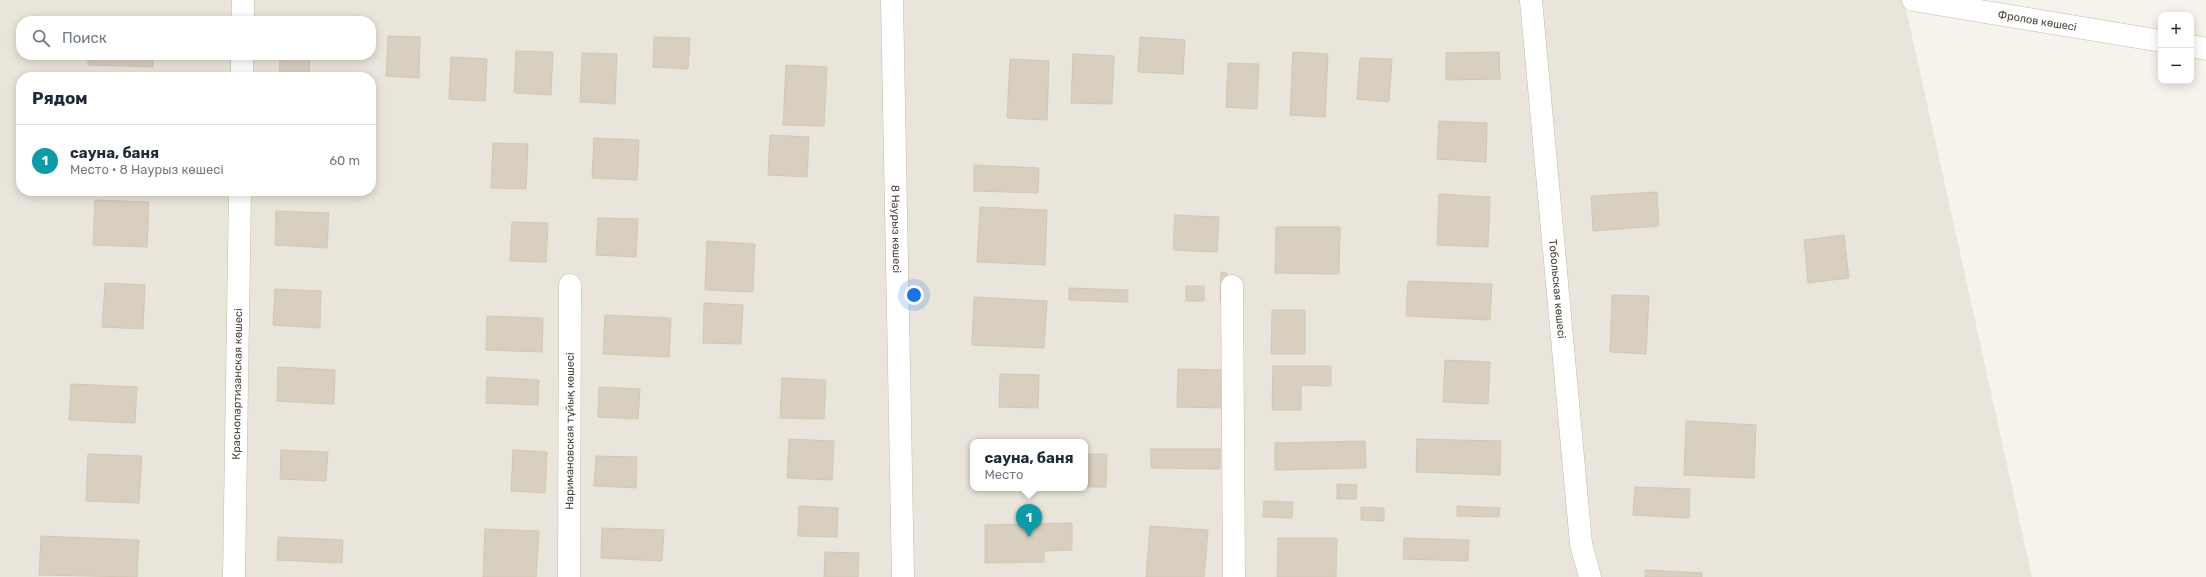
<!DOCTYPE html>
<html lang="ru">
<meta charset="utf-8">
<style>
body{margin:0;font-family:Rubik,sans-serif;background:#f6f6f7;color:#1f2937}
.controls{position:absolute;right:12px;top:12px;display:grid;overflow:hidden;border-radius:8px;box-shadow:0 2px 10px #0003}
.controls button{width:36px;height:36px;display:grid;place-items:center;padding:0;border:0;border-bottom:1px solid #e0e1e3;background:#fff;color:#1f2937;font:20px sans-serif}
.you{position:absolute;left:914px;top:295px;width:14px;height:14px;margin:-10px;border:3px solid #fff;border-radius:50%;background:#1a73e8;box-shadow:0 0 0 6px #1a73e833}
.badge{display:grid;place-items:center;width:26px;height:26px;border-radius:50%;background:#b45309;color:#fff;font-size:13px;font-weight:700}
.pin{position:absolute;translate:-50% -33px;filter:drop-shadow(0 1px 2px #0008)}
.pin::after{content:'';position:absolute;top:21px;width:14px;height:12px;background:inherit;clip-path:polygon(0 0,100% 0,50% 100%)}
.popup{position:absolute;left:970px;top:439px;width:118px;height:52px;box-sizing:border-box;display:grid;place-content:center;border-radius:8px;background:#fff;filter:drop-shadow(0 1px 3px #0005);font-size:13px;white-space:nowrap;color:#747a83}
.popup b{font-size:15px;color:#1f2937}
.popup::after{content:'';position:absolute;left:50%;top:100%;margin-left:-8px;border:8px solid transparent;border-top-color:#fff}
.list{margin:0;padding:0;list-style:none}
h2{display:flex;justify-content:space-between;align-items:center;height:52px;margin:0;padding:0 16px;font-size:17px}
h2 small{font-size:13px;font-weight:400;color:#747a83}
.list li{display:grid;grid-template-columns:26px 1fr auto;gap:12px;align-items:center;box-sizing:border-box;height:72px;padding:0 16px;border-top:1px solid #e0e1e3}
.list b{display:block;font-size:15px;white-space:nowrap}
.list p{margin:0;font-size:13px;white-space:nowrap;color:#747a83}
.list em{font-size:13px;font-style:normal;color:#747a83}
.icon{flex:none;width:22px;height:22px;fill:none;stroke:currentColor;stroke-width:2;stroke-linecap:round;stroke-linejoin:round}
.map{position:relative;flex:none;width:2206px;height:577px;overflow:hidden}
.search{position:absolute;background:#fff;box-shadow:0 2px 10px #0003;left:16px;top:16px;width:360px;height:44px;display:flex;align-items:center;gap:10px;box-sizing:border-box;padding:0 14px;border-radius:16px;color:#747a83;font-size:15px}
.panel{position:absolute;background:#fff;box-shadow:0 2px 10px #0003;left:16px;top:72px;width:360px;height:124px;border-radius:16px}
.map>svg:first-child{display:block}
.residential{fill:#eae5da;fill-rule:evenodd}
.building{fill:#d8cfc1;stroke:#d3c7b4}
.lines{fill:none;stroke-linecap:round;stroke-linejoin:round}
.minor-casing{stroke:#c2bbae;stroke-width:23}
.minor{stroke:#fff;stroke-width:22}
.labels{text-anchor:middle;stroke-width:4;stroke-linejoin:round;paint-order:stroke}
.street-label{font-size:11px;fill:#4b4439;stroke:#fff}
</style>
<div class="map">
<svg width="2206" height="577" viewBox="0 0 2206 577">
<rect width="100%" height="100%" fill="#f6f3ec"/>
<!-- residential -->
<path class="residential" d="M0 0H1904L2032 577H0ZM21 21H371V55H21ZM21 77H371V191H21ZM973 442H1085V488H973Z"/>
<!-- building -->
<path class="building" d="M388 36 420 37 419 78 386 76Z
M654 37 690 38 688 69 653 67Z
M1140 37 1185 40 1183 74 1138 72Z
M516 51 553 52 551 95 514 93Z
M1293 52 1328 54 1325 117 1290 115Z
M1499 52 1500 79 1446 80V53Z
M582 53 617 54 615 104 580 102Z
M1073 54 1114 56 1112 104 1071 103Z
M88 55H153V67L88 65Z
M280 55H310L309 77H279Z
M451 57 487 59 485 101 449 99Z
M1360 58 1392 59 1389 102 1357 99Z
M1010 59 1049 61 1047 120 1007 118Z
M1228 63 1259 64 1257 109 1226 107Z
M786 65 827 67 824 126 783 125Z
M1439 121 1487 123 1486 162 1437 159Z
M770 135 809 137 807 177 768 175Z
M594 138 639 140 637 180 592 178Z
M493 143 528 144 526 189 491 188Z
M974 165 1039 168 1038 193 974 191Z
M1657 192 1659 226 1593 231 1591 196Z
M1439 194 1490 197 1488 247 1437 245Z
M95 200 149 202 147 247 93 245Z
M980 207 1047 210 1045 265 977 262Z
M276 211 329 213 327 248 275 245Z
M1175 215 1219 217 1217 252 1173 250Z
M598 218 638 219 636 257 596 255Z
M512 222 548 223 546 262 510 261Z
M1276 227H1340L1339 274 1275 273Z
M1844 235 1849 278 1808 283 1804 240Z
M707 241 755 244 753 292 705 290Z
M1221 272 1227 273 1226 302H1220Z
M1408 281 1492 284 1490 320 1406 316Z
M105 283 145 285 143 329 102 327Z
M1186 286H1204V301H1186Z
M1069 288 1128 290V302L1069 300Z
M275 289 321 291 320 328 273 325Z
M1612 295 1649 296 1646 354 1610 352Z
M974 297 1047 301 1044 348 972 345Z
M704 303 743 305 741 344 703 343Z
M1272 310H1305V354H1271Z
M605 315 671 318 669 357 603 354Z
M487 316 543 318 542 352 486 350Z
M1445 360 1490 362 1488 404 1443 402Z
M1273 366H1331V386L1301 385V410H1272Z
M278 367 335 370 334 404 277 401Z
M1178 369 1224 370 1223 408 1177 407Z
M1000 374 1039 375 1038 408 999 407Z
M487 377 539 380 538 405 486 403Z
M782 378 826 380 824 419 780 418Z
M71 384 137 387 135 423 69 420Z
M599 387 640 389 638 419 598 417Z
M1686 421 1756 425 1754 478 1684 475Z
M789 439 834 441 832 480 787 478Z
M1417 439 1501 441 1500 475 1416 472Z
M1365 441 1366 468 1275 470V443Z
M1151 449H1220V469L1151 468Z
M281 450 328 452 326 481 280 479Z
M513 450 547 452 545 493 511 491Z
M88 454 142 456 139 503 86 501Z
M1085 454H1107L1106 487H1085Z
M596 456 637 457 636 488 594 486Z
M1337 484 1357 485 1356 499H1337Z
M1635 487 1690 489 1689 518 1633 515Z
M1264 501 1293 502 1292 518 1263 517Z
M799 506 838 508 837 537 798 536Z
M1457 506 1500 508 1499 517 1457 516Z
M1361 507 1384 508V521L1361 520Z
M1072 523V550L1044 551V562L985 563V525Z
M1150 526 1208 530 1204 577H1146Z
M602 528 664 530 662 561 601 558Z
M485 529 539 531 536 577H483Z
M41 536 139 540 137 577 39 575Z
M278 537 343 540 342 563 277 560Z
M1278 538H1337L1336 577H1277Z
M1404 538 1469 540 1468 561 1403 559Z
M825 552 859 553 858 577H824Z
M1645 570 1702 573V577H1645Z"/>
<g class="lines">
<defs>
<g id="minor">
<path id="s1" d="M892 0 903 577"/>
<path id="s2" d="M1531 0 1581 544 1590 577"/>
<path id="s3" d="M1913 0 2161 41"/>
<path d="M243 21V0"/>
<path d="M2191 46 2206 49"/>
<path d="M242 77V55"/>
<path d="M1232 286 1234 577"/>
<path id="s4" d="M234 577 240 191"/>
<path id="s5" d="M569 577 570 285"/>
</g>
</defs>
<!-- minor casing -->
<use href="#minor" class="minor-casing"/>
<!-- minor -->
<use href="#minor" class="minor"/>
</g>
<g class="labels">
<!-- street labels -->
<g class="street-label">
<text dy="4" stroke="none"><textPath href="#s3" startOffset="126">Фролов көшесі</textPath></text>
<text dy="4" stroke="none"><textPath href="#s1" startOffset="229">8 Наурыз көшесі</textPath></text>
<text dy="4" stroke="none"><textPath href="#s2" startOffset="290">Тобольская көшесі</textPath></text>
<text dy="4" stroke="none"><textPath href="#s4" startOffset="193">Краснопартизанская көшесі</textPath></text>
<text dy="4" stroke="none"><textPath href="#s5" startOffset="146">Наримановская тұйық көшесі</textPath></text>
</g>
</g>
</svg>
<div class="controls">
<button>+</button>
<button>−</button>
</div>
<div class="you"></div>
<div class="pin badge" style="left:1029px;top:537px;background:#0f9aa8">1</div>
<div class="popup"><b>сауна, баня</b>Место</div>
<div class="search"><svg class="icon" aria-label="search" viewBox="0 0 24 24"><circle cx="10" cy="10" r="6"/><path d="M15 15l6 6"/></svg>Поиск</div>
<section class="panel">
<h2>Рядом<small></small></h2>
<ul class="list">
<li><span class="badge" style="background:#0f9aa8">1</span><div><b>сауна, баня</b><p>Место · 8 Наурыз көшесі</p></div><em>60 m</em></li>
</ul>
</section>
</div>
